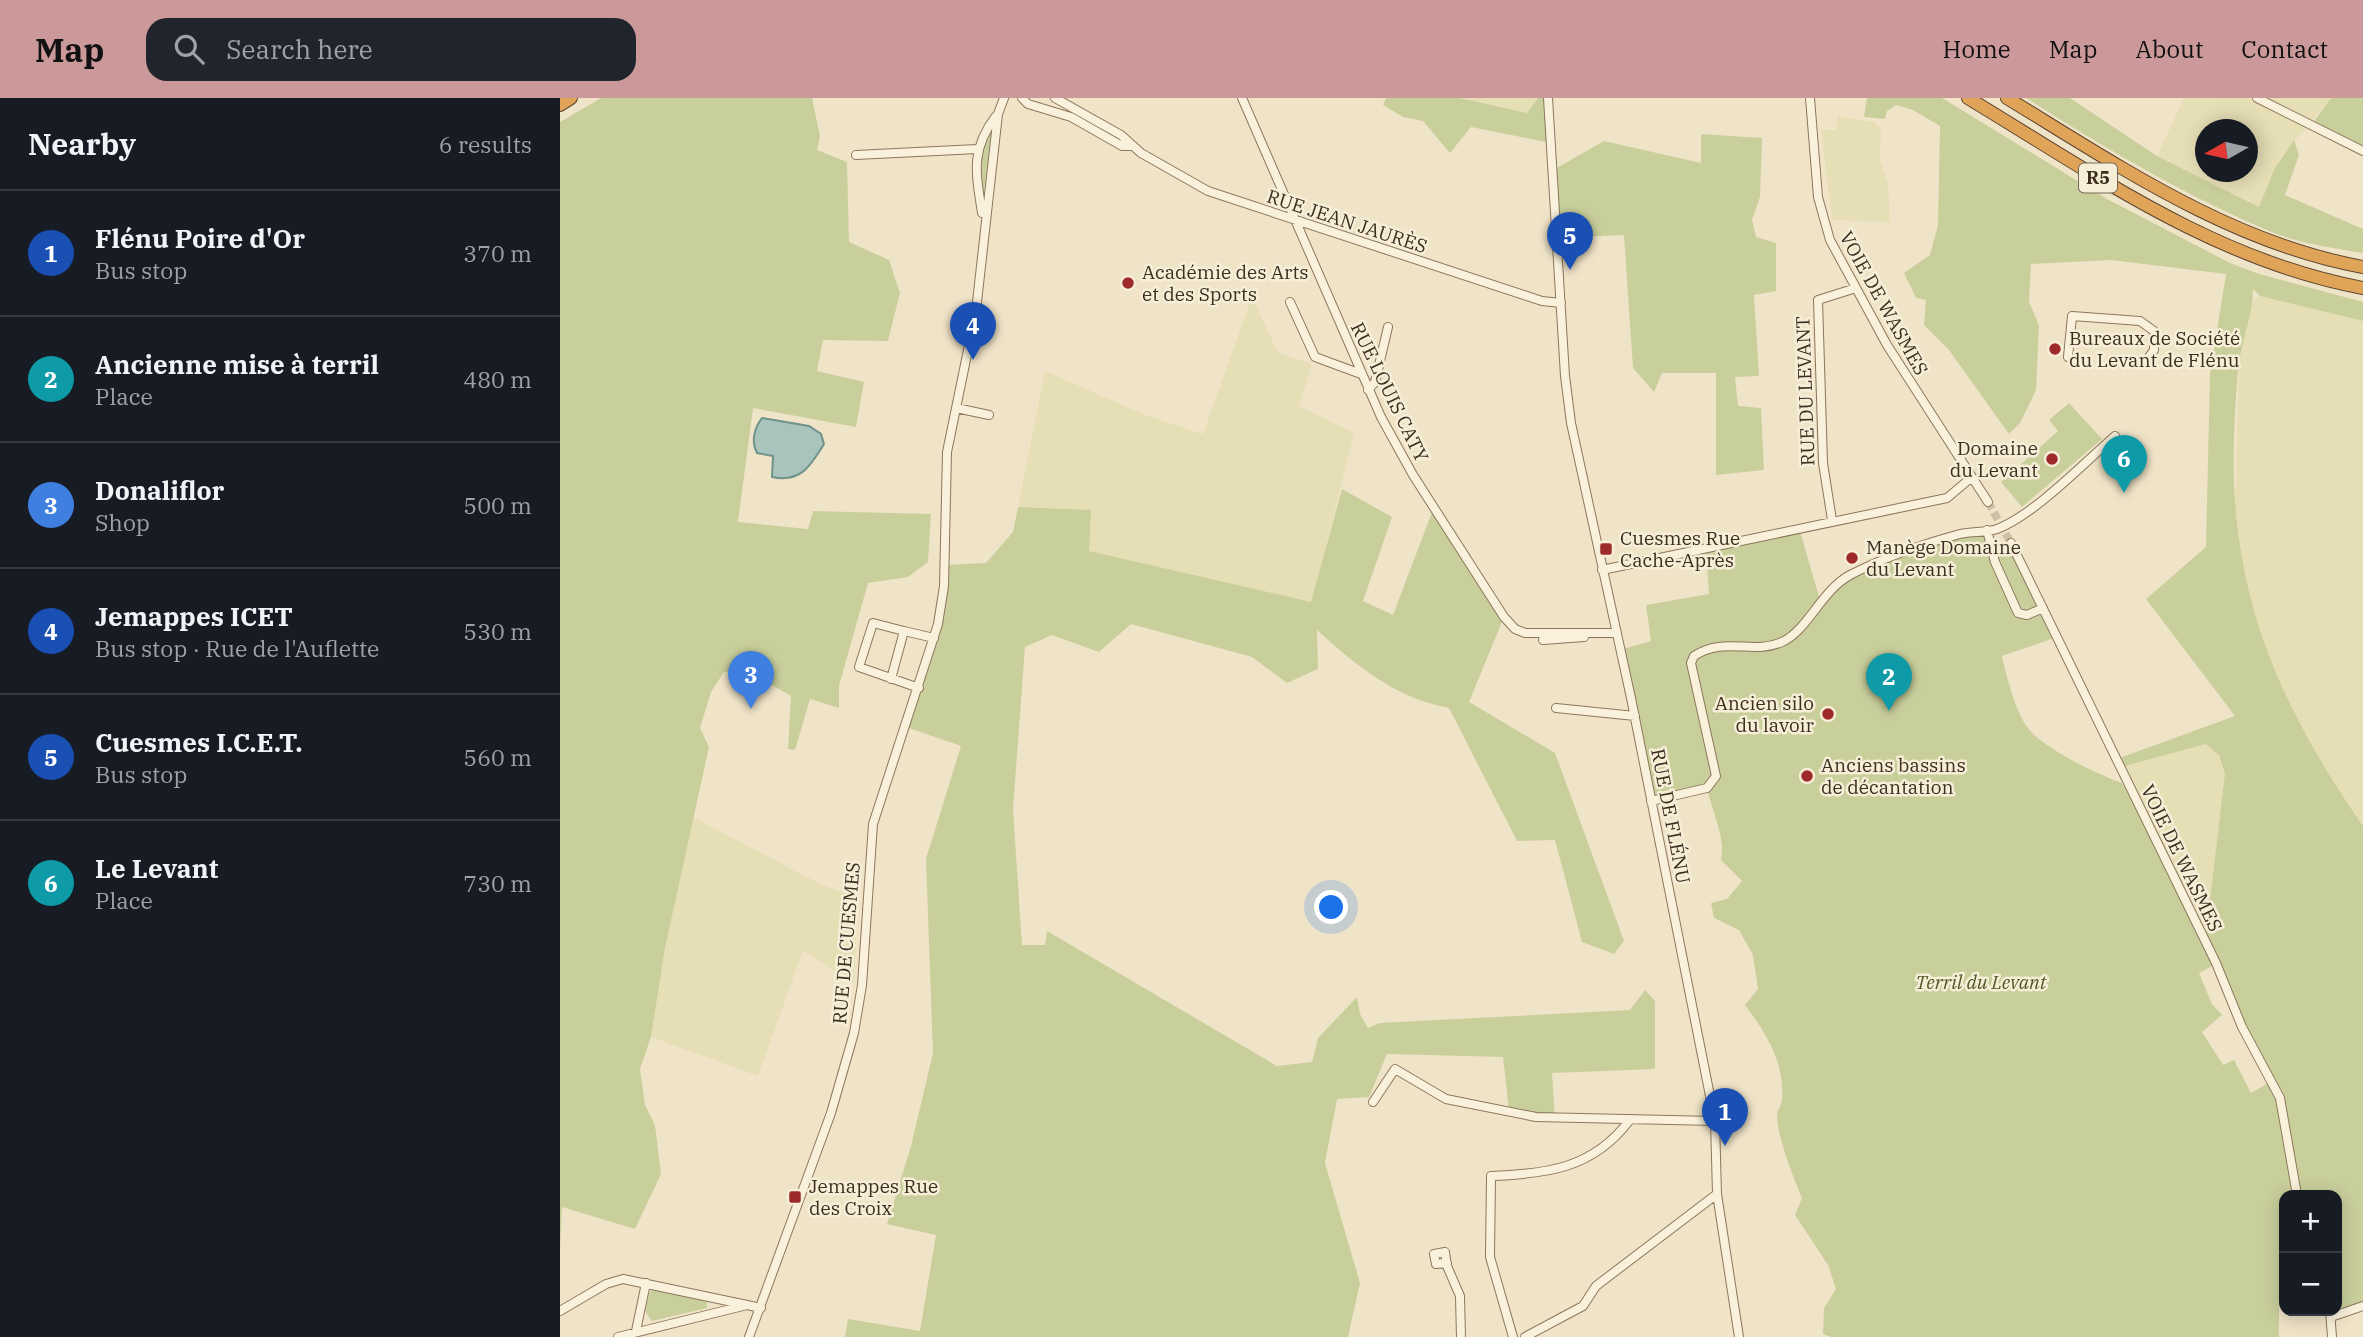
<!DOCTYPE html>
<meta charset="utf-8">
<style>
body{margin:0;font-family:"IBM Plex Serif",serif;background:#20242c;color:#f1f3f6}
.controls{position:absolute;right:21px;bottom:21px;display:grid;overflow:hidden;border-radius:14px;box-shadow:0 4px 18px #0003}
.controls button{width:63px;height:63px;display:grid;place-items:center;padding:0;border:0;border-bottom:2px solid #363941;background:#171b24;color:#f1f3f6;font:35px sans-serif}
.compass{position:absolute;left:1635px;top:21px;width:63px;height:63px;border-radius:50%;background:#171b24;box-shadow:0 4px 18px #0003;rotate:262deg}
.you{position:absolute;left:772px;top:810px;width:24px;height:24px;margin:-18px;border:5px solid #fff;border-radius:50%;background:#1a73e8;box-shadow:0 0 0 10px #1a73e833}
.badge{display:grid;place-items:center;width:46px;height:46px;border-radius:50%;background:#cc999b;color:#fff;font-size:23px;font-weight:700}
.pin{position:absolute;translate:-50% -58px;filter:drop-shadow(0 2px 4px #0008)}
.pin::after{content:'';position:absolute;top:37px;width:24px;height:21px;background:inherit;clip-path:polygon(0 0,100% 0,50% 100%)}
.list{margin:0;padding:0;list-style:none}
h2{display:flex;justify-content:space-between;align-items:center;height:91px;margin:0;padding:0 28px;font-size:30px}
h2 small{font-size:23px;font-weight:400;color:#9ea1a6}
.list li{display:grid;grid-template-columns:46px 1fr auto;gap:21px;align-items:center;box-sizing:border-box;height:126px;padding:0 28px;border-top:2px solid #363941}
.list b{display:block;font-size:26px;white-space:nowrap}
.list p{margin:0;font-size:23px;white-space:nowrap;color:#9ea1a6}
.list em{font-size:23px;font-style:normal;color:#9ea1a6}
.icon{flex:none;width:38px;height:38px;fill:none;stroke:currentColor;stroke-width:2;stroke-linecap:round;stroke-linejoin:round}
.map{position:relative;flex:none;width:1803px;height:1239px;overflow:hidden}
header{display:flex;align-items:center;gap:42px;box-sizing:border-box;height:98px;padding:0 35px;background:#cc999b;color:#111}
header strong{font-size:33px}
nav{display:flex;gap:38px;margin-inline-start:auto;font-size:24px}
.search{width:490px;height:63px;background:#20242c;display:flex;align-items:center;gap:18px;box-sizing:border-box;padding:0 24px;border-radius:21px;color:#9ea1a6;font-size:26px}
main{display:flex}
aside{flex:1;background:#171b24}
.map>svg:first-child{display:block}
.farmland{fill:#e6deb5;fill-rule:evenodd}
.green{fill:#c9cf9b;fill-rule:evenodd}
.water{fill:#a9c4bc;stroke:#6f938a;stroke-width:2}
.lines{fill:none;stroke-linecap:round;stroke-linejoin:round}
.minor-tunnel{stroke:#ccc0a6;stroke-width:8;stroke-dasharray:8 4;stroke-linecap:butt}
.minor-casing{stroke:#8d765c;stroke-width:10}
.highway-casing{stroke:#5b4430;stroke-width:14}
.minor{stroke:#faf1dc;stroke-width:8}
.highway{stroke:#e0a458;stroke-width:12}
.poi-dot{fill:#9e2a2b;stroke:#f7eed8;stroke-width:2.5}
.labels{text-anchor:middle;stroke-width:5;stroke-linejoin:round;paint-order:stroke}
.shield{fill:#f7eed8;stroke:#756857;stroke-width:2}
.shield-label{font-size:18px;font-weight:bold;fill:#3d2e20}
.street-label{font-size:19px;fill:#3d2e20;stroke:#f7eed8}
.poi-label{font-size:19px;fill:#3d2e20;stroke:#f7eed8;text-anchor:start}
.park-label{font-size:19px;font-style:italic;fill:#4d5a26;stroke:#f7eed8}
</style>
<header>
<strong>Map</strong>
<div class="search"><svg class="icon" aria-label="search" viewBox="0 0 24 24"><circle cx="10" cy="10" r="6"/><path d="M15 15l6 6"/></svg>Search here</div>
<nav><a>Home</a><a>Map</a><a>About</a><a>Contact</a></nav>
</header>
<main>
<aside>
<h2>Nearby<small>6 results</small></h2>
<ul class="list">
<li><span class="badge" style="background:#1a4fb4">1</span><div><b>Flénu Poire d'Or</b><p>Bus stop</p></div><em>370 m</em></li>
<li><span class="badge" style="background:#0f9aa8">2</span><div><b>Ancienne mise à terril</b><p>Place</p></div><em>480 m</em></li>
<li><span class="badge" style="background:#3f7fe0">3</span><div><b>Donaliflor</b><p>Shop</p></div><em>500 m</em></li>
<li><span class="badge" style="background:#1a4fb4">4</span><div><b>Jemappes ICET</b><p>Bus stop · Rue de l'Auflette</p></div><em>530 m</em></li>
<li><span class="badge" style="background:#1a4fb4">5</span><div><b>Cuesmes I.C.E.T.</b><p>Bus stop</p></div><em>560 m</em></li>
<li><span class="badge" style="background:#0f9aa8">6</span><div><b>Le Levant</b><p>Place</p></div><em>730 m</em></li>
</ul>
</aside>
<div class="map">
<svg width="1803" height="1239" viewBox="0 0 1803 1239">
<rect width="100%" height="100%" fill="#f0e4c8"/>
<!-- farmland -->
<path class="farmland" d="M900 0H978L968 15Z
M1624 0H1771L1721 59 1699 109 1597 58ZM1646 32H1688V74H1646Z
M1278 18 1314 24 1321 32 1320 62 1328 86 1330 124 1272 122 1261 32H1276Z
M1700 198 1803 223V728L1774 687 1729 609 1701 539 1682 472 1675 405 1679 263 1693 203Z
M692 199 718 255 752 266 739 308 794 335 752 505 528 453 530 412 458 409 485 273 583 316 643 336Z
M1646 646 1659 657 1665 675 1645 845 1557 670Z
M133 719 262 787 298 800 294 885 243 852 198 978 91 939 105 850Z"/>
<!-- green -->
<path class="green" d="M41 0H252L260 38 257 52 287 64 289 144 329 162 340 195 328 243 263 242 257 273 304 284 296 329 193 310 178 424 248 431 253 413 371 416 368 464 348 479 308 485 279 588V610L250 601 235 652 228 651 231 598 194 577 164 574 151 594 140 630 149 649 105 850 91 939 80 971 85 1007 95 1027 101 1076 75 1131 2 1109 0 1153V24Z
M826 0H900L967 15 978 0H988L991 45 911 29 890 55 863 23 843 19 823 7Z
M1307 0H1382L1547 101 1670 165 1699 176 1803 204V223L1700 198 1693 191C1693 216 1683 239 1679 264 1676 289 1675 317 1674 343 1669 494 1719 607 1803 728V1211L1771 1219 1769 1213H1777V1097H1724C1724 1145 1718 1191 1719 1239H1271L1263 1236 1264 1210 1276 1191 1268 1167 1235 1117 1242 1100C1234 1082 1216 1035 1217 1016 1218 1011 1222 1007 1222 1001 1225 965 1206 935 1185 907L1198 891 1193 857 1179 832 1154 820 1151 805 1167 801 1182 783 1161 762C1166 740 1152 714 1147 690L1091 703 1063 551 1091 543 1086 507 1149 496 1146 450 1239 430 1260 502C1309 461 1366 447 1427 432L1433 451 1451 445 1497 539 1442 558C1446 577 1456 615 1468 630 1482 650 1539 677 1562 685L1645 843 1665 675 1659 657 1646 646 1557 670 1554 662 1675 618 1586 501 1646 449 1650 276 1666 176 1551 162 1471 166 1469 204 1479 227 1476 292 1460 325 1449 336 1389 252 1364 227 1366 202 1356 200 1344 175 1370 157 1378 127 1380 28 1353 12 1336 7 1327 13 1325 21 1304 19ZM1656 866 1712 983 1691 995 1674 962 1663 967 1642 934 1662 917 1652 906 1639 875Z
M1466 0H1510L1597 58 1699 109 1715 70 1734 42 1739 57 1725 97 1803 131V155C1774 150 1742 146 1714 135 1627 99 1546 51 1466 0Z
M1771 0H1803V53L1751 27Z
M433 31 423 99 421 50Z
M1141 36 1202 40 1200 99 1192 122 1196 139 1216 145V193L1194 197 1199 278 1175 279 1178 308 1201 310 1204 372 1156 377V275H1102L1094 294 1073 270 1064 137 997 140 993 72 1044 43 1141 65Z
M1509 305 1542 341 1462 409 1441 384 1498 333 1489 322Z
M782 391 832 419 803 503 833 517 874 409 944 519 909 604 995 655 1064 843 1054 856 1022 844 995 742 957 743 889 610C835 600 797 568 757 532L758 571 727 585 692 559 571 526 539 554 492 537 465 549 453 711 462 847H485L487 833 717 968 752 964 758 940 797 899 800 916 808 930 820 925 1070 912 1085 892 1095 903V971L992 975 995 1021 949 1013 943 959 827 956 809 999 777 1001 765 1065 800 1185 788 1239H285L288 1221 360 1233 376 1137 327 1126 351 1048 373 955 366 761 401 648 346 629 378 526 384 467 426 465 453 434 458 409 531 412 529 453 751 504Z
M93 1192 147 1202V1210L92 1223 85 1213 90 1194Z"/>
<!-- water -->
<path class="water" d="M202 320 249 328 261 336 264 346C250 369 240 385 212 379L213 358 197 355C191 344 194 330 202 320Z"/>
<g class="lines">
<!-- minor-tunnel -->
<path class="minor-tunnel" d="M1428 404 1451 445"/>
<defs>
<path id="minor" d="M462 0 468 6 511 19 562 48H572
M495 0 561 37 581 55 648 93 982 203 1001 205
M682 0 821 319 853 377 944 519 955 531 965 535H1056
M988 0 1005 278 1011 325 1071 600 1155 1023 1157 1096 1179 1239
M1250 0 1258 99 1270 142 1327 247 1428 404
M1697 0 1803 53
M296 57 417 51
M422 115C416 75 410 52 436 18
M730 204 755 259 801 276
M1508 259 1512 218 1580 223 1594 233V252L1584 266
M808 292 815 284 828 229
M396 310 429 317
M1272 422 1263 365 1258 202 1296 190
M1427 432 1435 464 1458 515 1467 517 1483 510
M1451 445 1656 865 1682 929 1720 1000 1737 1097
M1042 472 1387 400 1412 379
M344 533 313 525 299 569 359 590
M983 542 1024 539
M331 581 344 533 374 540
M996 610 1075 618
M1091 703 1147 690 1156 678 1131 565 1134 558C1164 538 1193 557 1222 544 1248 532 1261 493 1290 477 1325 459 1363 446 1400 436 1412 433 1426 435 1437 431 1474 417 1524 365 1555 338
M813 1004 835 971 886 1001 976 1019 1155 1023
M887 1165 876 1166 874 1156 885 1154 887 1168 900 1198 901 1239
M0 1213 46 1186 63 1181 187 1207
M1770 1213 1772 1239
M1771 1219 1803 1208
M76 1233 86 1185
M58 1239 187 1207 201 1210
M189 1239 271 1015 294 935 302 887 313 726 378 526 384 488 387 354 416 213 438 16 444 0
M953 1239 930 1159 931 1078C988 1076 1033 1070 1069 1023
M965 1239 1023 1208 1036 1188 1157 1096"/>
<path id="highway" d="M1408 0C1534 76 1656 163 1803 190
M1447 0C1559 68 1671 145 1803 169
M0 7 11 0"/>
</defs>
<!-- minor casing -->
<use href="#minor" class="minor-casing"/>
<!-- highway casing -->
<use href="#highway" class="highway-casing"/>
<!-- minor -->
<use href="#minor" class="minor"/>
<!-- highway -->
<use href="#highway" class="highway"/>
</g>
<!-- markers -->
<g class="poi-dot">
<circle cx="568" cy="185" r="7"/>
<circle cx="1495" cy="251" r="7"/>
<circle cx="1492" cy="361" r="7"/>
<rect x="1039" y="444" width="14" height="14" rx="3.5"/>
<circle cx="1292" cy="460" r="7"/>
<circle cx="1268" cy="616" r="7"/>
<circle cx="1247" cy="678" r="7"/>
<rect x="228" y="1092" width="14" height="14" rx="3.5"/>
</g>
<g class="labels">
<!-- shield labels -->
<rect class="shield" x="1519" y="65.5" width="38" height="29" rx="5"/>
<g class="shield-label">
<text x="1538" y="86">R5</text>
</g>
<!-- street labels -->
<g class="street-label">
<text transform="translate(787 123) rotate(18)" y="7">RUE JEAN JAURÈS</text>
<text transform="translate(1324 205) rotate(61)" y="7">VOIE DE WASMES</text>
<text transform="translate(1245 293) rotate(-92)" y="7">RUE DU LEVANT</text>
<text transform="translate(830 294) rotate(64)" y="7">RUE LOUIS CATY</text>
<text transform="translate(1111 718) rotate(79)" y="7">RUE DE FLÉNU</text>
<text transform="translate(1622 760) rotate(64)" y="7">VOIE DE WASMES</text>
<text transform="translate(286 845) rotate(-85)" y="7">RUE DE CUESMES</text>
</g>
<!-- poi labels -->
<g class="poi-label">
<text x="582" y="181">Académie des Arts<tspan x="582" dy="22">et des Sports</tspan></text>
<text x="1509" y="247">Bureaux de Société<tspan x="1509" dy="22">du Levant de Flénu</tspan></text>
<text x="1478" y="357" text-anchor="end">Domaine<tspan x="1478" dy="22">du Levant</tspan></text>
<text x="1060" y="447">Cuesmes Rue<tspan x="1060" dy="22">Cache-Après</tspan></text>
<text x="1306" y="456">Manège Domaine<tspan x="1306" dy="22">du Levant</tspan></text>
<text x="1254" y="612" text-anchor="end">Ancien silo<tspan x="1254" dy="22">du lavoir</tspan></text>
<text x="1261" y="674">Anciens bassins<tspan x="1261" dy="22">de décantation</tspan></text>
<text x="249" y="1095">Jemappes Rue<tspan x="249" dy="22">des Croix</tspan></text>
</g>
<!-- park labels -->
<g class="park-label">
<text x="1421" y="891">Terril du Levant</text>
</g>
</g>
</svg>
<div class="controls">
<button>+</button>
<button>−</button>
</div>
<svg class="compass" viewBox="-18 -18 36 36"><path d="M0-13l5 13h-10z" fill="#e53935"/><path d="M0 13l5-13h-10z" fill="#9ea1a6"/></svg>
<div class="you"></div>
<div class="pin badge" style="left:1165px;top:1048px;background:#1a4fb4">1</div>
<div class="pin badge" style="left:1329px;top:613px;background:#0f9aa8">2</div>
<div class="pin badge" style="left:191px;top:611px;background:#3f7fe0">3</div>
<div class="pin badge" style="left:413px;top:262px;background:#1a4fb4">4</div>
<div class="pin badge" style="left:1010px;top:172px;background:#1a4fb4">5</div>
<div class="pin badge" style="left:1564px;top:395px;background:#0f9aa8">6</div>
</div>
</main>
